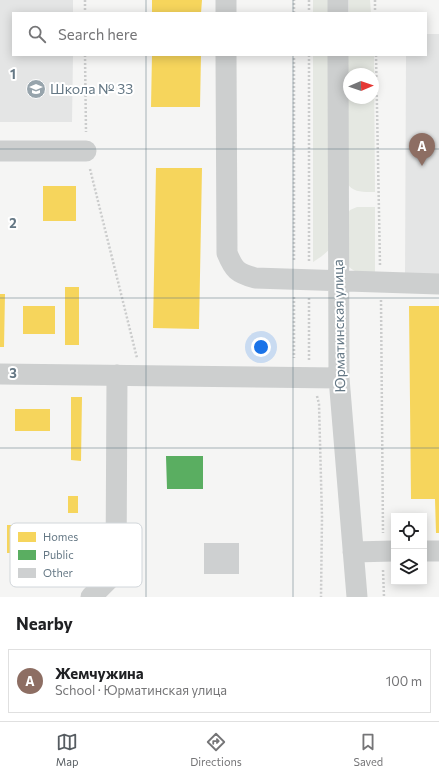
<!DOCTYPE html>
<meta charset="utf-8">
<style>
body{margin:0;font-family:Commissioner,sans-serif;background:#f6f6f6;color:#202124}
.controls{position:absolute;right:12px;bottom:12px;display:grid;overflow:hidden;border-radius:0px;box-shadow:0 2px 10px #0003}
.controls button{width:36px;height:36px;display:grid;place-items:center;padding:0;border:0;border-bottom:1px solid #e0e0e0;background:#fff;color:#202124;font:20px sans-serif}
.compass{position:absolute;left:343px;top:68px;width:36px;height:36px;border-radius:50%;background:#fff;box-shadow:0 2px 10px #0003;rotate:88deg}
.you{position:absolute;left:261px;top:347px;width:14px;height:14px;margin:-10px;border:3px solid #fff;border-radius:50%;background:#1a73e8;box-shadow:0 0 0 6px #1a73e833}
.badge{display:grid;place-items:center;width:26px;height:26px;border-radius:50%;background:#565c61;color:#fff;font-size:13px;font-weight:700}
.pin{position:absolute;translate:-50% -33px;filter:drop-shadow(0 1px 2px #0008)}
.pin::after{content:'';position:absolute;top:21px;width:14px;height:12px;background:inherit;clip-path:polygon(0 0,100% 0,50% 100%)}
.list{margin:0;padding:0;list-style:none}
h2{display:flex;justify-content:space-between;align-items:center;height:52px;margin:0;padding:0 16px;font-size:17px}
h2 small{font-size:13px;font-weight:400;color:#757577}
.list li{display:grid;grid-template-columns:26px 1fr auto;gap:12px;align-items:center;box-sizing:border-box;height:64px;margin:0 8px 8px;padding:0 8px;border:1px solid #e0e0e0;border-radius:0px}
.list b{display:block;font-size:15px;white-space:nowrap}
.list p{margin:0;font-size:13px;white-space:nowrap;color:#757577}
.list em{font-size:13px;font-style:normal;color:#757577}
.icon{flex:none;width:22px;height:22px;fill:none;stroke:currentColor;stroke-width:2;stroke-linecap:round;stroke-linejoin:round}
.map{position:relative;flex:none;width:439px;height:597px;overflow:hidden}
.search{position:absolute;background:#fff;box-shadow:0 2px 10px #0003;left:12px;right:12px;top:12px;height:44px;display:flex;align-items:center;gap:10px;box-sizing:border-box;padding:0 14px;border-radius:0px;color:#757577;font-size:15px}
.sheet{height:124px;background:#fff}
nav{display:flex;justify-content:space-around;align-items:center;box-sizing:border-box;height:56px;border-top:1px solid #e0e0e0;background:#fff;font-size:11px;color:#757577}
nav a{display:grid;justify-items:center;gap:2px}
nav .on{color:#565c61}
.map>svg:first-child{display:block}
.built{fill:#e4e5e5}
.green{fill:#e5e8e2;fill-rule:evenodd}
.homes{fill:#f6d55c}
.public{fill:#5aae61}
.building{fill:#ced0d1}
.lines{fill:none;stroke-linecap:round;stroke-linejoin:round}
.path{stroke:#cbcccc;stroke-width:2.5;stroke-dasharray:2 2;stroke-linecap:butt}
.minor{stroke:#cdcfcf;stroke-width:21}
.grid{fill:none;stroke:#657885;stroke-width:1;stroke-opacity:0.55}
.labels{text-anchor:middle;stroke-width:4;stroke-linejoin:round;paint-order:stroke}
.poi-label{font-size:14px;fill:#657885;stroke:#fff;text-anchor:start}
.street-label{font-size:14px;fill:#657885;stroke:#fff}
.key{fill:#fff;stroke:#d1d6da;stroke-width:1}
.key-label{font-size:11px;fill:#657885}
.grid-label{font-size:13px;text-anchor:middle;font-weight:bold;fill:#657885;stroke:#fff;stroke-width:4;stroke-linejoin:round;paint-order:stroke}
</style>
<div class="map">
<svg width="439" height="597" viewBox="0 0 439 597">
<rect width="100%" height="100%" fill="#f5f5f4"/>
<!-- built -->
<path class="built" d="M0 0H73V13H13V55H73L72 122H0Z
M426 34H439V277H405L406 55H426Z"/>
<!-- green -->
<path class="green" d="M313 0H328V13H313Z
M349 0H370L371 13H349Z
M313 55H329L330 249 322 256 313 262Z
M346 55H374L375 192C364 192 353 193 347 183ZM349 74H373V98H349Z
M357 207H375V272C363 272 354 275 346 263L347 215 350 210Z"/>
<!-- homes -->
<path class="homes" d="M152 0H202L201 13H152Z
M152 55H201L200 107H151Z
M156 168H202L199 329 153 328Z
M43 186H76V221H43Z
M65 287H79V345H65Z
M0 294H5L4 347H0Z
M23 306H55V334H23Z
M409 306H439V533H436L435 499H411Z
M71 397H82L81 461 71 460Z
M15 409H50V431H15Z
M68 496H78V513H68Z
M7 525H16V553H7Z"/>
<!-- public -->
<path class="public" d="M166 456H203V489H167Z"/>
<!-- building -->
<path class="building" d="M204 543H239V574H204Z"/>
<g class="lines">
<!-- path -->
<path class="path" d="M85 0V13
M309 0V13
M375 0V13
M294 13V0
M85 55 86 132
M309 55V262
M376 55 380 265
M90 169 137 358
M294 260V55
M294 297V358
M381 300 383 533
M309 360V297
M317 396 319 404 322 517 321 597
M383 570 384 597"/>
<!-- minor -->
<path class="minor" d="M226 0V13
M338 0V13
M226 55 227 253C234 270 237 273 255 278L439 284
M338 55 339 378 357 597
M0 151H86
M0 374 339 378
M424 551H439
M353 552 394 551
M91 597 116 572 117 375"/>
</g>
<!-- grid -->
<path class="grid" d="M146 0V13M293 0V13M146 55V597M293 55V597M0 149H439M0 298H439M0 448H439"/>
<!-- icons -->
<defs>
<symbol id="school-disc" viewBox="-11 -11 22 22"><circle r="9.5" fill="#97a4ac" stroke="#fff"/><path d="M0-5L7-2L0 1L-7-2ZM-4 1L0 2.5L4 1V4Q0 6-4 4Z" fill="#fff"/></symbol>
</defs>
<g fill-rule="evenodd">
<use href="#school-disc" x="25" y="78" width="22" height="22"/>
</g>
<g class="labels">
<!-- poi labels -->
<g class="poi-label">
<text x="50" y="94">Школа № 33</text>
</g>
<!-- street labels -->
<g class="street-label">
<text transform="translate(339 326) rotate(-91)" y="5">Юрматинская улица</text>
</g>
</g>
<!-- legend -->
<rect x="10" y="523" width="132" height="64" rx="6" class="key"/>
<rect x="18" y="532" width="18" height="10" fill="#f6d55c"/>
<rect x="18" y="550" width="18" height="10" fill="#5aae61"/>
<rect x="18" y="568" width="18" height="10" fill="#ced0d1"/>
<g class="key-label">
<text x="43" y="541">Homes</text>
<text x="43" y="559">Public</text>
<text x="43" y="577">Other</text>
</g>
<g class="grid-label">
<text x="13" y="79">1</text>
<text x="13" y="228">2</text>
<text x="13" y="378">3</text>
</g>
</svg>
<div class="controls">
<button><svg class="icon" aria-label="locate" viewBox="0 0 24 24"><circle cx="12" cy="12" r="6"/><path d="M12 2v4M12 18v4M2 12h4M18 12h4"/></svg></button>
<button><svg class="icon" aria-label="layers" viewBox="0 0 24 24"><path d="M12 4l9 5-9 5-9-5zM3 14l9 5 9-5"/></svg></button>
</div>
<svg class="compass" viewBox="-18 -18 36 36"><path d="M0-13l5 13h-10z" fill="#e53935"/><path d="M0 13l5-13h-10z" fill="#757577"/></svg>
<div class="you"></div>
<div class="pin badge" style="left:422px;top:166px;background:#8d6e63">A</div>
<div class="search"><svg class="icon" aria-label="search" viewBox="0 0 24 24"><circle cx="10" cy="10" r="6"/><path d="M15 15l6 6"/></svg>Search here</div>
</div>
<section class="sheet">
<h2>Nearby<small></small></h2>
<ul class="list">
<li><span class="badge" style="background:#8d6e63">A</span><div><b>Жемчужина</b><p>School · Юрматинская улица</p></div><em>100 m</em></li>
</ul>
</section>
<nav>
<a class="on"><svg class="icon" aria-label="map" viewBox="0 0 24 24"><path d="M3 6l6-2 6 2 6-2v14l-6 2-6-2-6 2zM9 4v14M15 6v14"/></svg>Map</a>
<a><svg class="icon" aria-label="directions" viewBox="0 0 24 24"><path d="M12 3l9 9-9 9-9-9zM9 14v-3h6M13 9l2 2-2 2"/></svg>Directions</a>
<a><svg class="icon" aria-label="saved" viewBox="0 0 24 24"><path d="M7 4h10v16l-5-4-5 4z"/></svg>Saved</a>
</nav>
